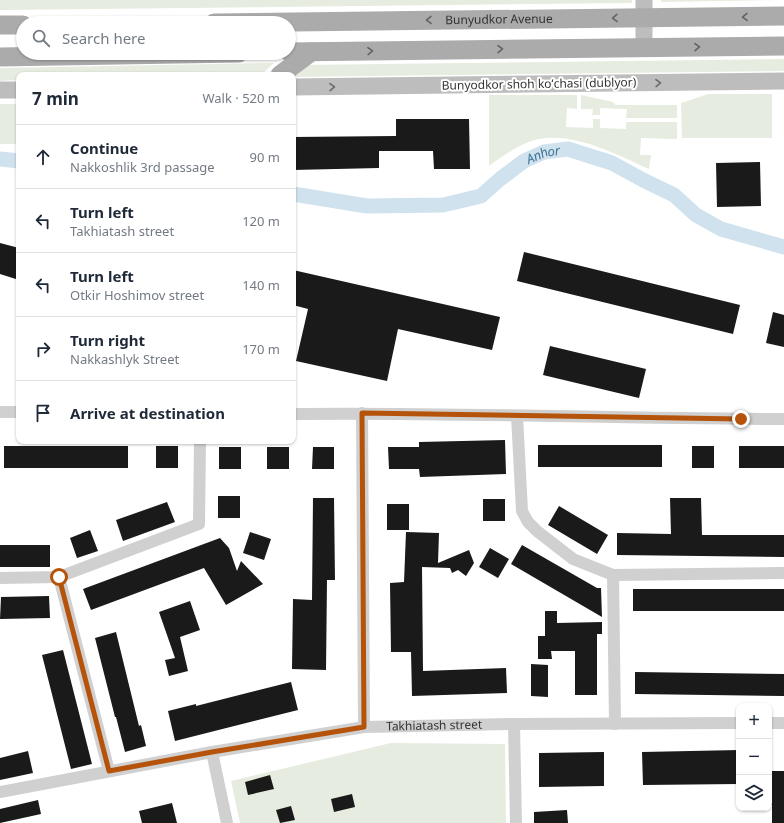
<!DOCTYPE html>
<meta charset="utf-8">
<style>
body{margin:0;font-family:"Noto Sans",sans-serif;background:#f6f6f7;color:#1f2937}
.controls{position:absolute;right:12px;bottom:12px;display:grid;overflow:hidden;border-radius:8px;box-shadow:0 1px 3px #0004}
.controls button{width:36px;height:36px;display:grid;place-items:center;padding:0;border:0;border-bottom:1px solid #e0e1e3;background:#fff;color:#1f2937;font:20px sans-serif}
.stop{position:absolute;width:12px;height:12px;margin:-9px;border:3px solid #b45309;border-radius:50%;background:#fff}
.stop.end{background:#b45309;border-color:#fff;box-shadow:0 1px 4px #0008}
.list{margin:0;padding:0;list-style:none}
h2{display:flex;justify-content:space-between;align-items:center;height:52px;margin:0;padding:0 16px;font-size:17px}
h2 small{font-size:13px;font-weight:400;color:#747a83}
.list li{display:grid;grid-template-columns:26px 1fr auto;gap:12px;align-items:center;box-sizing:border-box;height:64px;padding:0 16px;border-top:1px solid #e0e1e3}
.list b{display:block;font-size:15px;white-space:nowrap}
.list p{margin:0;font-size:13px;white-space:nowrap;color:#747a83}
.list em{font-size:13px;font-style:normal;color:#747a83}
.icon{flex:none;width:22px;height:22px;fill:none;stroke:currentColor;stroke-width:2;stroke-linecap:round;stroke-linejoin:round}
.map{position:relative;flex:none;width:784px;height:823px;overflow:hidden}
.search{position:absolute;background:#fff;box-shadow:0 1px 3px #0004;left:16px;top:16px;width:280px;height:44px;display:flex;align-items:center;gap:10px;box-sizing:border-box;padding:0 14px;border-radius:22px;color:#747a83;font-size:15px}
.panel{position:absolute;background:#fff;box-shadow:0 1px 3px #0004;left:16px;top:72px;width:280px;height:372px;border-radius:8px}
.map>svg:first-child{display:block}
.green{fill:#e6ecdf}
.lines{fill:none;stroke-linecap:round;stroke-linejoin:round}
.canal{stroke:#cfe2ee;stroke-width:15}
.building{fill:#1a1a1a}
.street{stroke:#d0d0d0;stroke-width:12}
.secondary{stroke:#bdbdbd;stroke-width:17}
.primary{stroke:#ababab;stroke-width:19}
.oneway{stroke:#636363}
.oneway2{stroke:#6a6a6a}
.route{stroke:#b45309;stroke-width:5}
.labels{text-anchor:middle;stroke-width:4;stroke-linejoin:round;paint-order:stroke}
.street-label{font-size:12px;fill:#333;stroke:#fff}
.water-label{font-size:13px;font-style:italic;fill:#3f7597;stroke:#fff}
</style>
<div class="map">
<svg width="784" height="823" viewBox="0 0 784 823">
<rect width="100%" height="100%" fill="#fff"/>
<!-- green -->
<path class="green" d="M0 0H632V3L0 10Z
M661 0H784L661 2Z
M784 59V71L293 77 303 65Z
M274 63 261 75H19V80L0 81V68Z
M708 94H772V138H682L681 103Z
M489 95H577V109L567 108 566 127 593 128V119H600V128L626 129V122H677V139L641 138 640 155H651L649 169C616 154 571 130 534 140 518 145 503 156 489 166Z
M581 95 613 102 615 105H677V118H626L627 109 600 108V115H592L593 109H581Z
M0 104H19V144H0Z
M391 743 505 744 506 823H240L231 781Z"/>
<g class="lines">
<!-- canal -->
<g class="canal">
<path d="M0 159 19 161"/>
<path id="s1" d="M293 194 367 206 443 205 481 196 500 179 524 161 544 152 568 149 612 163 643 180 674 195 696 215 721 229 784 247"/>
</g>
</g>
<!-- building -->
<path class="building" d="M396 119H469L470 169H434L433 151H379V168L293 170V137L396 136Z
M760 162 761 206 717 207 716 163Z
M0 243 19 248V280L0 274Z
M524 252 740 305 733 334 517 281Z
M293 270 500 317 492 350 398 329 387 381 296 361 308 309 293 305Z
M773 312 784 315V347L766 343Z
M550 346 646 369 639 398 543 375Z
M505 440 506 474 420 477 419 469H389L388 447H419V442Z
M538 445H662V467H538Z
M4 446H128V468H4Z
M156 446H178V468H156Z
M692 446H714V468H692Z
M739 446H784V468H739Z
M219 447H241V469H219Z
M267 447H289V469H267Z
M313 447H334V469H312Z
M218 496H240V518H218Z
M313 498H334L335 580H327L326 670 292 669 293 599 312 600Z
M670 498H701L702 535H784V557L617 555V533L671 534Z
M483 499H505V521H483Z
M167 502 175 522 123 541 116 520Z
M387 504H409V530H387Z
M559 506 608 535 597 554 548 525Z
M90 530 98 551 77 558 70 538Z
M250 532 271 539 264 560 243 553Z
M406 532 439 533 438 563 469 550 474 563 466 576 458 570 452 573 450 568 422 567 423 671 506 668 507 693 412 696 411 652H391L390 583 404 582Z
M220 538 229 548 237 571 241 561 263 584 226 605 204 568 91 610 83 589Z
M0 545H50V567H0Z
M522 545 597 588H601L602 617 511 564Z
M490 548 509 559 498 578 479 567Z
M633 589H784V611H633Z
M49 596 50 618 0 619 1 597Z
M190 601 200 630 180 637 188 671 169 676 165 660 175 658 159 612Z
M545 611H557V623L602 622V634H597V695H575V651H551L552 659H538V636H545Z
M116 632 139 726 141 725 146 746 125 752 116 717H115L95 638Z
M63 650 92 764 71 769 42 655Z
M531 664 548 665V697L531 696Z
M635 672 784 674V696L635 694Z
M291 682 298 710 175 741 168 711 196 704V706Z
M739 750V784L643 785 642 752Z
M28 751 33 773 0 780V758Z
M604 752V786L539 787V753Z
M769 771H784V823H772V805H769Z
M270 775 274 789 248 795 245 782Z
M352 794 355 807 334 812 331 799Z
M38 800 41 814 0 823V809Z
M172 803 177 823H142L139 811Z
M291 806 295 820 280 823 276 810Z
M567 810 568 823H534V812Z"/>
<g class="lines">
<!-- street -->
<g class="street">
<path d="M0 412H19"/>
<path d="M362 413 364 727"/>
<path d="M293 414C457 412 620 419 784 419"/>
<path d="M517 416 522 511 528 522 537 531 573 559 613 575 784 573"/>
<path d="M613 575 615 724"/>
<path d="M59 577 109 771"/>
<path d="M0 578 59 577 199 524 200 441"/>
<path d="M769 723H784"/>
<path d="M514 724 516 823"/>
<path d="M212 752 227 823"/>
<path id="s2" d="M0 792 212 752 364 727 514 724 739 723"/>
</g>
<!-- secondary -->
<path class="secondary" d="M644 0V47
M293 87 784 81
M0 90H19"/>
<!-- primary -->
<g class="primary">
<path id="s3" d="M214 23 784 16"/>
<path d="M0 25H23"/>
<path d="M289 52 784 46"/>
<path d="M0 57 239 53"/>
<path d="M280 75 311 52"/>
</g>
</g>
<!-- one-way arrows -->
<defs><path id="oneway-chevron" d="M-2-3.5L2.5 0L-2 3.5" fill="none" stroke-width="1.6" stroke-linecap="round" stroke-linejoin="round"/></defs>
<g class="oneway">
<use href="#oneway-chevron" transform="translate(745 17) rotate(179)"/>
<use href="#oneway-chevron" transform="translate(615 18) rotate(179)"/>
<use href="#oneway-chevron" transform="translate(429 20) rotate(179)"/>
<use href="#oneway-chevron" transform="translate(697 47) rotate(-1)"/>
<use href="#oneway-chevron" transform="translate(500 49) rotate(-1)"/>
<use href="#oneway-chevron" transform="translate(370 51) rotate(-1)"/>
</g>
<g class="oneway2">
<use href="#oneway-chevron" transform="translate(658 83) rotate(-1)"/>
<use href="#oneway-chevron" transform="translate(332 87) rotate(-1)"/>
</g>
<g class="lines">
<!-- route -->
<path class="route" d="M59 577 109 771 212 752 364 727 362 413 741 419"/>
</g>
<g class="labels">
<!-- street labels -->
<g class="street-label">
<text dy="4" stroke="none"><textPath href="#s3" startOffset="285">Bunyudkor Avenue</textPath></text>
<text transform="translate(539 84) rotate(-1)" y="4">Bunyodkor shoh koʻchasi (dublyor)</text>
<text dy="4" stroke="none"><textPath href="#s2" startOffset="440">Takhiatash street</textPath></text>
</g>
<!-- water labels -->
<g class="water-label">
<text dy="5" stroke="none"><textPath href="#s1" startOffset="266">Anhor</textPath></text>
</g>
</g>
</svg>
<div class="controls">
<button>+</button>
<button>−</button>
<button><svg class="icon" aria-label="layers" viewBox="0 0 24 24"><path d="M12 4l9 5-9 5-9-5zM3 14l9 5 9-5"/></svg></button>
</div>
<div class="stop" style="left:59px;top:577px"></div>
<div class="stop end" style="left:741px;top:419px"></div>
<div class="search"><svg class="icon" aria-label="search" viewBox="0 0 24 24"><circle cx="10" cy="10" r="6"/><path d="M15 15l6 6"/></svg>Search here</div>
<section class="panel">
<h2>7 min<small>Walk · 520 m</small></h2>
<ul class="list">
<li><svg class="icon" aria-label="ahead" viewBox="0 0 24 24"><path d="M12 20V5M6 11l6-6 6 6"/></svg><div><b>Continue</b><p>Nakkoshlik 3rd passage</p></div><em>90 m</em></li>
<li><svg class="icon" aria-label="left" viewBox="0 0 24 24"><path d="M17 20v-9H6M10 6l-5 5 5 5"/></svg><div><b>Turn left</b><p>Takhiatash street</p></div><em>120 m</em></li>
<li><svg class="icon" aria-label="left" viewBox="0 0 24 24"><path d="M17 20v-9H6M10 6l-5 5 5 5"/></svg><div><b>Turn left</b><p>Otkir Hoshimov street</p></div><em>140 m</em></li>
<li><svg class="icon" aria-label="right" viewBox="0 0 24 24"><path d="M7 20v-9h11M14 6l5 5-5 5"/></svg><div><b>Turn right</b><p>Nakkashlyk Street</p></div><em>170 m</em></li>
<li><svg class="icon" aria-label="arrive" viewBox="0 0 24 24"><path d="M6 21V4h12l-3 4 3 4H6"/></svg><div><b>Arrive at destination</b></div></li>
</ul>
</section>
</div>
